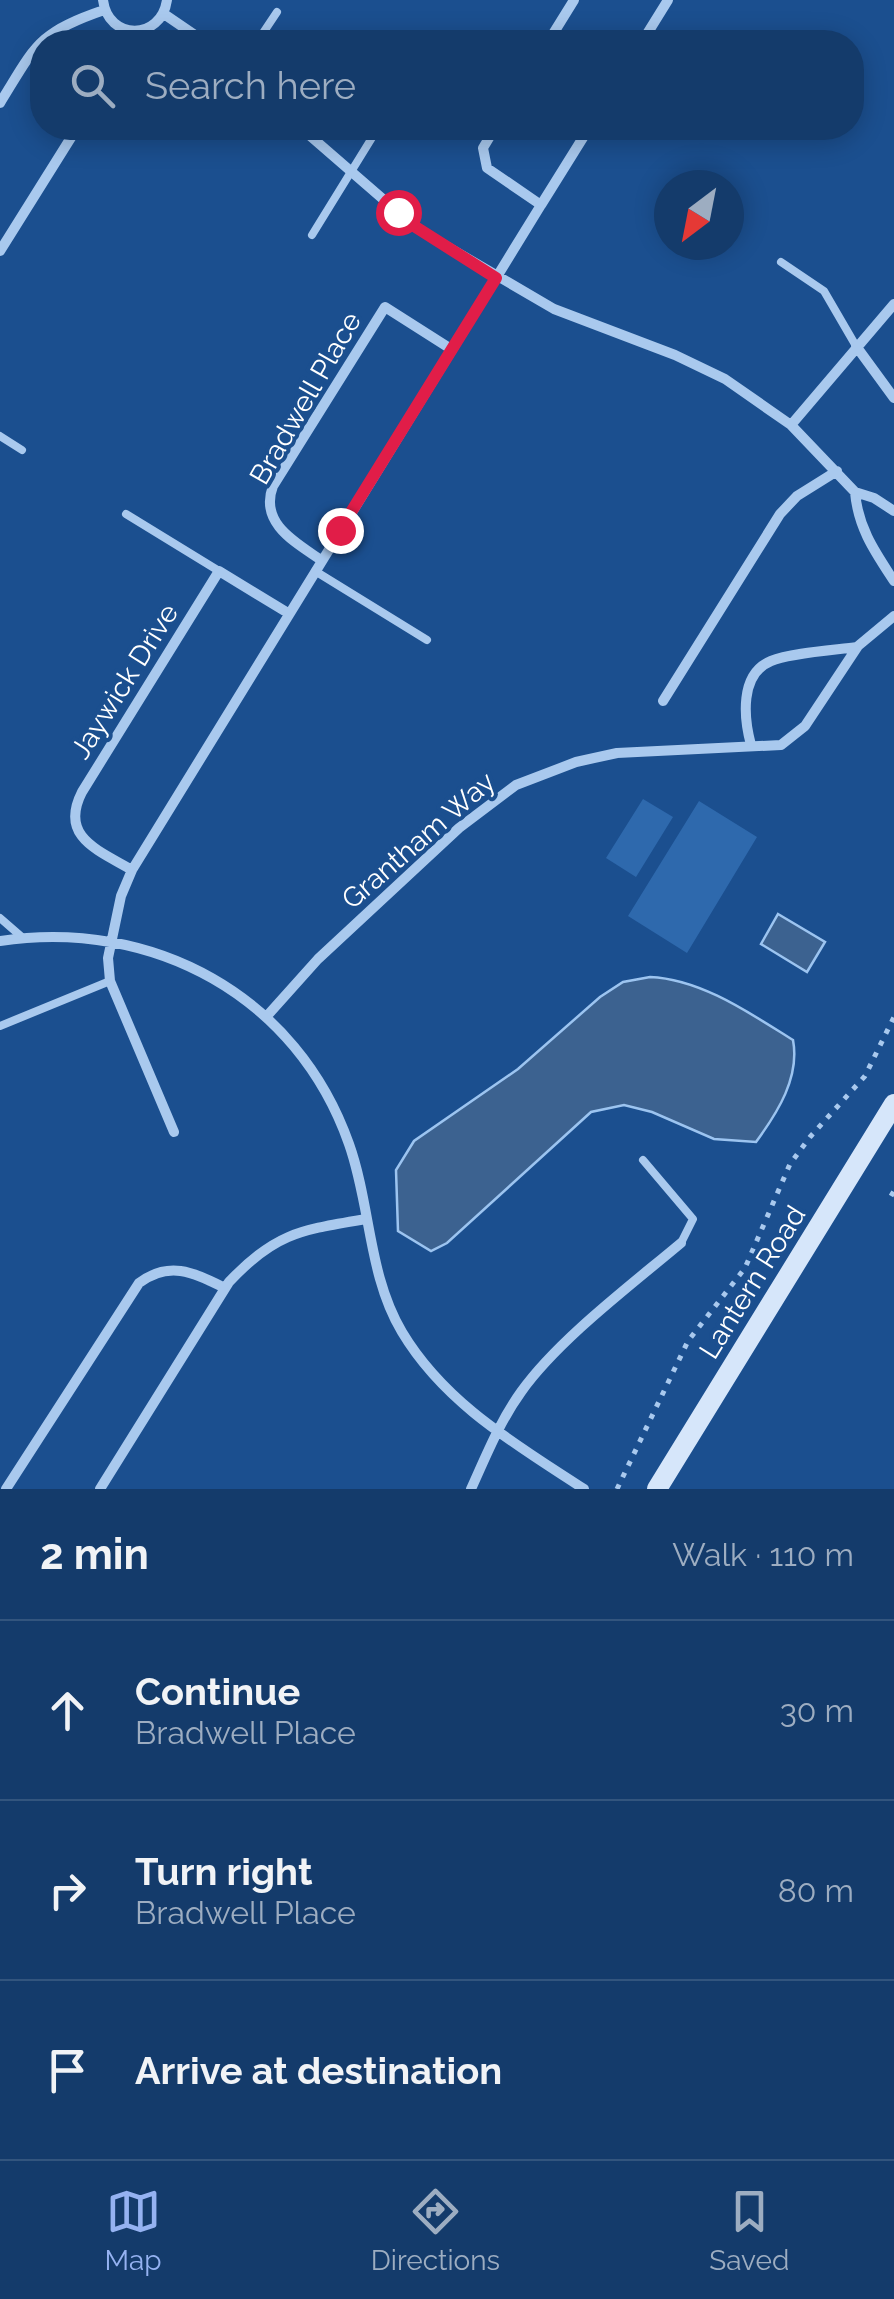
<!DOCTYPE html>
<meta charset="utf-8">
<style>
body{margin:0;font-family:Raleway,sans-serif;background:#214673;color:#f1f3f6}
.compass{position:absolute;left:654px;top:170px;width:90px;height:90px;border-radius:50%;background:#143b6b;box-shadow:0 5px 25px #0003;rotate:212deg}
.stop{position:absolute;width:30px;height:30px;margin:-22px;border:8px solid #e11d48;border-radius:50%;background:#fff}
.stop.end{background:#e11d48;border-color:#fff;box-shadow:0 2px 10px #0008}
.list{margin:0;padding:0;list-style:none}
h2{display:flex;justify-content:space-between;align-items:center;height:130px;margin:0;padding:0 40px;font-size:42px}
h2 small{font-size:32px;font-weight:400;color:#9dadc1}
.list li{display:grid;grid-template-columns:65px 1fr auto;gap:30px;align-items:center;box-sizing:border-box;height:180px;padding:0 40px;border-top:2px solid #33557e}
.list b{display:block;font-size:38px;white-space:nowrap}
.list p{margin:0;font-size:32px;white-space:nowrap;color:#9dadc1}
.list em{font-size:32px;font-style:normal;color:#9dadc1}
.icon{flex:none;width:55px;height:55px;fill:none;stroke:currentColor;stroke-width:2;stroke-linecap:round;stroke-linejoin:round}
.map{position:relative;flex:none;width:894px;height:1489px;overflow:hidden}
.search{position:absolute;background:#143b6b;box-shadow:0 5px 25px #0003;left:30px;right:30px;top:30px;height:110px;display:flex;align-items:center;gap:25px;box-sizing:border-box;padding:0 35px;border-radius:40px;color:#9dadc1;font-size:38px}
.sheet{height:670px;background:#143b6b}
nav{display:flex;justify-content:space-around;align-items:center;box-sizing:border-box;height:140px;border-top:2px solid #33557e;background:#143b6b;font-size:28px;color:#9dadc1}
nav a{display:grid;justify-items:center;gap:5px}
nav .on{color:#95b2f1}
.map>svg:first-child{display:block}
.green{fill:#2e69ad}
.water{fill:#3c6290;stroke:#9cc4f0;stroke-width:2.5}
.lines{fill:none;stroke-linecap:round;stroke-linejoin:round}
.path{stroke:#a9c9ee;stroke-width:5;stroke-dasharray:5 8;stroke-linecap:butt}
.lane{stroke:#a9c9ee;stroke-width:8}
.street{stroke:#a9c9ee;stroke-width:10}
.secondary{stroke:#d6e6fa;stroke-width:20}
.route{stroke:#e11d48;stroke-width:12}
.labels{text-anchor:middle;stroke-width:8;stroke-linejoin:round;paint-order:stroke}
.street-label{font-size:28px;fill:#fff;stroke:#1b4f8f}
</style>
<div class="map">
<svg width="894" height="1489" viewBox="0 0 894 1489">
<rect width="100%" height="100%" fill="#1b4f8f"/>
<!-- green -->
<path class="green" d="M643 799 673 817 636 877 606 858Z
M699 801 757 837 687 953 628 916Z"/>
<!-- water -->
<path class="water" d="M778 914 825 942 807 972 761 944Z
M650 977C701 979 751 1014 793 1040 800 1077 778 1112 756 1142L714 1139 652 1112 624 1105 591 1112 447 1243 431 1251 398 1231 396 1170 414 1141 518 1069 600 997 623 982Z"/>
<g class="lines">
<!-- path -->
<path class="path" d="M891 1196 894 1191
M617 1489 688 1341 745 1268 790 1164 810 1137 865 1076 894 1017"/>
<!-- lane -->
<path class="lane" d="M257 42 277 12
M312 235 378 128
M781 262 824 291 856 346
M0 436 22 450
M126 514 219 571
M315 571 427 640
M0 918 23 938
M0 1026 110 981
M643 1160 693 1219 681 1243"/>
<!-- street -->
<path class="street" d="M103 0C108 41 161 41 167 0
M164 14 205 42
M548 42 574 0
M642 42 668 0
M0 103C36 45 37 33 104 10
M301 128 414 226 436 240 554 309 675 355 725 379 791 425 855 492 874 498 894 511
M495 128 483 148 487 168 541 205 589 128
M0 251 77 128
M856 346 894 398
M791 425 894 304
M855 492C858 528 875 552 894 581
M321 560C295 542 259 523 273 486L385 307 451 349
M663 701 780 514 797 496 837 471
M751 745C744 719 739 674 771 661 790 653 835 650 857 647
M132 870C98 850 59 837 82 792L219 571 288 613
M0 941C153 918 297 996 349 1144 371 1206 368 1275 402 1332 445 1404 517 1445 584 1489
M266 1017 318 959 459 828 516 785 576 762 617 753 781 745 805 726 858 646 894 616
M174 1132 110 981 108 958 121 896 132 870 541 205
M6 1489 139 1283C170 1260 194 1273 225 1288
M100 1489 229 1282C276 1232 302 1230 366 1219
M471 1489C486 1456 500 1421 521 1392 558 1340 631 1285 681 1243"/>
<!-- secondary -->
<path class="secondary" d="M657 1489 894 1104"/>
</g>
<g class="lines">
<!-- route -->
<path class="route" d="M340 530 496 278 414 226 398 212"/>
</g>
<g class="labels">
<!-- street labels -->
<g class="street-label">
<text transform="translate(305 398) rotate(-60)" y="10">Bradwell Place</text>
<text transform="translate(124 681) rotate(-58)" y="10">Jaywick Drive</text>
<text transform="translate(418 840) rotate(-41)" y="10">Grantham Way</text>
<text transform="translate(752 1282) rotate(-58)" y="10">Lantern Road</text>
</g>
</g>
</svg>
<svg class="compass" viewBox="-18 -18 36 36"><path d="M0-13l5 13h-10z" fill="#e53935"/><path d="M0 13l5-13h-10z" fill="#9dadc1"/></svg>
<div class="stop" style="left:398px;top:212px"></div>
<div class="stop end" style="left:340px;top:530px"></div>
<div class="search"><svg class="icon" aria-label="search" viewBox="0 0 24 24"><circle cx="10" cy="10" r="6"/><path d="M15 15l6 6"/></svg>Search here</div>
</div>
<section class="sheet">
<h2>2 min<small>Walk · 110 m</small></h2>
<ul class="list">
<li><svg class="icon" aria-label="ahead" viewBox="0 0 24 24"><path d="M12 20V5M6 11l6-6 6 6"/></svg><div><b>Continue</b><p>Bradwell Place</p></div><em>30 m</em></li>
<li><svg class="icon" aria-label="right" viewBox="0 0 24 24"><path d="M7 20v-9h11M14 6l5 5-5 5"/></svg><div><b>Turn right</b><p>Bradwell Place</p></div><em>80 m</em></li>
<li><svg class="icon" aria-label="arrive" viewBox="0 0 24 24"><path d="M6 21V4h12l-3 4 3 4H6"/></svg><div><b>Arrive at destination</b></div></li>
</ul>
</section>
<nav>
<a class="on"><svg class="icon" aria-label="map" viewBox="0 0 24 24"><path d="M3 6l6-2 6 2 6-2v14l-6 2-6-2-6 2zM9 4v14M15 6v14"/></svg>Map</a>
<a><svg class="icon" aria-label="directions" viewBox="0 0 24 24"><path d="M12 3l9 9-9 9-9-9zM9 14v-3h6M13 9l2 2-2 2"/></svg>Directions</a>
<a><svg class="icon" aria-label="saved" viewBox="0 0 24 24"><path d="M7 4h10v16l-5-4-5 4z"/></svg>Saved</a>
</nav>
